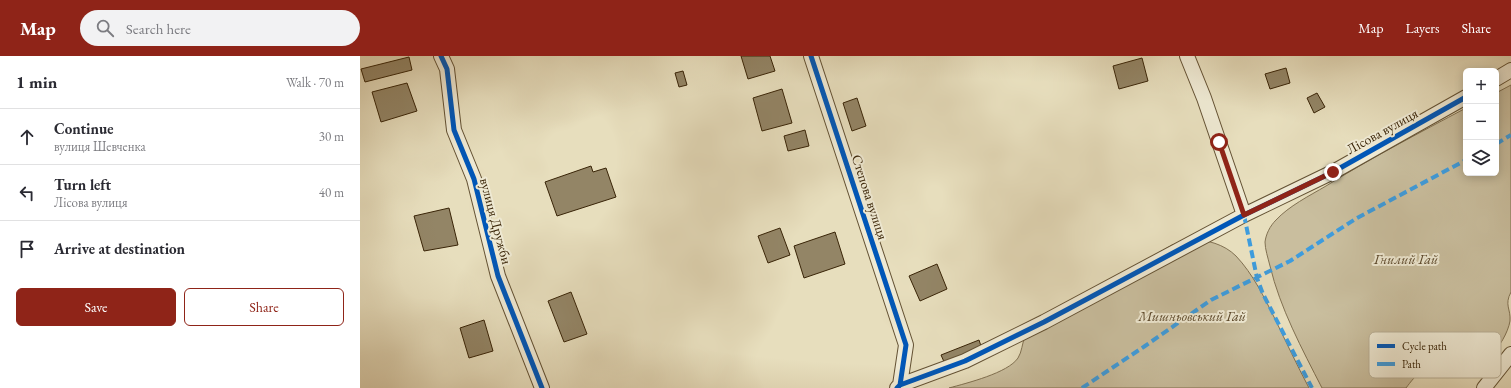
<!DOCTYPE html>
<meta charset="utf-8">
<style>
body{margin:0;font-family:"EB Garamond",serif;background:#f2f2f3;color:#2b2b33}
.controls{position:absolute;right:12px;top:12px;display:grid;overflow:hidden;border-radius:6px;box-shadow:0 2px 10px #0003}
.controls button{width:36px;height:36px;display:grid;place-items:center;padding:0;border:0;border-bottom:1px solid #e1e1e2;background:#fff;color:#2b2b33;font:20px sans-serif}
.stop{position:absolute;width:12px;height:12px;margin:-9px;border:3px solid #8f2418;border-radius:50%;background:#fff}
.stop.end{background:#8f2418;border-color:#fff;box-shadow:0 1px 4px #0008}
.list{margin:0;padding:0;list-style:none}
h2{display:flex;justify-content:space-between;align-items:center;height:52px;margin:0;padding:0 16px;font-size:17px}
h2 small{font-size:13px;font-weight:400;color:#7c7c81}
.list li{display:grid;grid-template-columns:26px 1fr auto;gap:12px;align-items:center;box-sizing:border-box;height:56px;padding:0 16px;border-top:1px solid #e1e1e2}
.list b{display:block;font-size:15px;white-space:nowrap}
.list p{margin:0;font-size:13px;white-space:nowrap;color:#7c7c81}
.list em{font-size:13px;font-style:normal;color:#7c7c81}
.actions{display:flex;gap:8px;padding:12px 16px}
.actions a{flex:1;padding:9px 0;border:1px solid #8f2418;border-radius:6px;text-align:center;font-size:14px;color:#8f2418}
.actions .main{background:#8f2418;color:#fff}
.icon{flex:none;width:22px;height:22px;fill:none;stroke:currentColor;stroke-width:2;stroke-linecap:round;stroke-linejoin:round}
.map{position:relative;flex:none;width:1151px;height:332px;overflow:hidden}
header{display:flex;align-items:center;gap:24px;box-sizing:border-box;height:56px;padding:0 20px;background:#8f2418;color:#fff}
header strong{font-size:19px}
nav{display:flex;gap:22px;margin-inline-start:auto;font-size:14px}
.search{width:280px;height:36px;background:#f2f2f3;display:flex;align-items:center;gap:10px;box-sizing:border-box;padding:0 14px;border-radius:22px;color:#7c7c81;font-size:15px}
main{display:flex}
aside{flex:1;background:#fff}
.map>svg:first-child{display:block}
.green{fill:#c9be9e;stroke:#817152}
.building{fill:#938566;stroke:#392407}
.lines{fill:none;stroke-linecap:round;stroke-linejoin:round}
.minor-casing{stroke:#645234;stroke-width:16}
.minor{stroke:#efead4;stroke-width:14}
.quiet{stroke:#3e9cdd;stroke-width:4;stroke-dasharray:8 4;stroke-linecap:butt}
.cycleway-casing{stroke:#efead4;stroke-width:8}
.cycleway{stroke:#0057b8;stroke-width:5}
.route{stroke:#8f2418;stroke-width:5}
.labels{text-anchor:middle;stroke-width:4;stroke-linejoin:round;paint-order:stroke}
.street-label{font-size:14px;fill:#392407;stroke:#efead4}
.park-label{font-size:14px;font-style:italic;fill:#5d4a2d;stroke:#efead4}
.key{fill:#efead4;stroke:#b8af96;stroke-width:1}
.key-label{font-size:11px;fill:#392407}
</style>
<header>
<strong>Map</strong>
<div class="search"><svg class="icon" aria-label="search" viewBox="0 0 24 24"><circle cx="10" cy="10" r="6"/><path d="M15 15l6 6"/></svg>Search here</div>
<nav><a>Map</a><a>Layers</a><a>Share</a></nav>
</header>
<main>
<aside>
<h2>1 min<small>Walk · 70 m</small></h2>
<ul class="list">
<li><svg class="icon" aria-label="ahead" viewBox="0 0 24 24"><path d="M12 20V5M6 11l6-6 6 6"/></svg><div><b>Continue</b><p>вулиця Шевченка</p></div><em>30 m</em></li>
<li><svg class="icon" aria-label="left" viewBox="0 0 24 24"><path d="M17 20v-9H6M10 6l-5 5 5 5"/></svg><div><b>Turn left</b><p>Лісова вулиця</p></div><em>40 m</em></li>
<li><svg class="icon" aria-label="arrive" viewBox="0 0 24 24"><path d="M6 21V4h12l-3 4 3 4H6"/></svg><div><b>Arrive at destination</b></div></li>
</ul>
<div class="actions"><a class="main">Save</a><a>Share</a></div>
</aside>
<div class="map">
<svg width="1151" height="332" viewBox="0 0 1151 332">
<rect width="100%" height="100%" fill="#e7debd"/>
<filter id="stains"><feTurbulence type="fractalNoise" baseFrequency=".005" numOctaves="4"/><feColorMatrix values="0 0 0 0 .2 0 0 0 0 .09 0 0 0 0 .02 0 0 0 .5 -.17"/></filter>
<radialGradient id="worn" r=".72"><stop offset=".6" stop-color="#630" stop-opacity="0"/><stop offset="1" stop-color="#630" stop-opacity=".3"/></radialGradient>
<!-- green -->
<path class="green" d="M1151 29V236C1144 249 1151 253 1150 265 1148 277 1139 291 1131 300 1114 321 1105 298 1088 298 1073 299 1054 321 1046 332H962C942 293 920 252 910 210 908 202 905 193 905 186 906 178 910 170 916 164 929 150 949 140 966 130 1011 102 1059 77 1106 52V117H1136V37Z
M831 183C847 184 864 188 876 200 893 218 904 241 915 263 926 286 937 309 949 332H589C607 327 648 317 658 302 662 296 662 287 665 281L795 199 812 189Z"/>
<!-- building -->
<path class="building" d="M381 0H410L415 15 388 23Z
M49 1 52 14 5 26 1 13Z
M782 2 788 25 759 33 753 10Z
M926 12 930 27 910 33 905 18Z
M323 15 327 29 319 31 315 17Z
M47 27 57 55 21 66 12 36Z
M422 33 432 67 402 75 393 42Z
M957 37 965 51 954 57 947 42Z
M497 42 506 70 492 75 483 47Z
M445 74 449 90 428 95 424 80Z
M231 110 233 116 246 112 256 141 197 160 185 126Z
M89 152 98 189 64 195 54 160Z
M420 172 430 199 408 207 398 180Z
M475 176 485 208 444 222 434 190Z
M577 208 587 233 560 245 549 220Z
M211 236 227 278 204 286 188 245Z
M124 264 133 295 109 302 100 272Z
M619 284 622 293 585 308 581 299Z"/>
<g class="lines">
<defs>
<path id="minor" d="M81 0 87 13 94 74 114 123 138 220 182 332
M451 0 546 289 540 329 537 332
M827 0 844 42 884 159
M1136 23 1151 14
M540 329 605 305 684 266 884 159 973 116 1106 41
M1124 332 1151 298"/>
</defs>
<!-- minor casing -->
<use href="#minor" class="minor-casing"/>
<!-- minor -->
<use href="#minor" class="minor"/>
<!-- quiet -->
<path class="quiet" d="M1136 88 1151 79
M884 159 897 222 903 238 952 332
M722 332 785 290 851 244 930 205 997 162 1106 104"/>
<defs>
<path id="cycleway" d="M81 0 87 13 94 74 114 123 138 220 182 332
M451 0 546 289 540 329 537 332
M540 329 605 305 684 266 884 159 973 116 1106 41"/>
</defs>
<!-- cycleway casing -->
<use href="#cycleway" class="cycleway-casing"/>
<!-- cycleway -->
<use href="#cycleway" class="cycleway"/>
</g>
<g class="lines">
<!-- route -->
<path class="route" d="M859 86 884 159 973 116"/>
</g>
<g class="labels">
<!-- street labels -->
<g class="street-label">
<text transform="translate(1022 75) rotate(-29)" y="5">Лісова вулиця</text>
<text transform="translate(510 141) rotate(72)" y="5">Степова вулиця</text>
<text transform="translate(136 165) rotate(75)" y="5">вулиця Дружби</text>
</g>
<!-- park labels -->
<g class="park-label">
<text x="1046" y="208">Гнилий Гай</text>
<text x="832" y="265">Мишньовський Гай</text>
</g>
</g>
<!-- legend -->
<rect x="1009" y="276" width="132" height="46" rx="6" class="key"/>
<rect x="1017" y="288" width="18" height="4" fill="#0057b8"/>
<rect x="1017" y="306" width="18" height="4" fill="#3e9cdd"/>
<g class="key-label">
<text x="1042" y="294">Cycle path</text>
<text x="1042" y="312">Path</text>
</g>
<rect width="100%" height="100%" filter="url(#stains)"/>
<rect width="100%" height="100%" fill="url(#worn)"/>
</svg>
<div class="controls">
<button>+</button>
<button>−</button>
<button><svg class="icon" aria-label="layers" viewBox="0 0 24 24"><path d="M12 4l9 5-9 5-9-5zM3 14l9 5 9-5"/></svg></button>
</div>
<div class="stop" style="left:859px;top:86px"></div>
<div class="stop end" style="left:973px;top:116px"></div>
</div>
</main>
